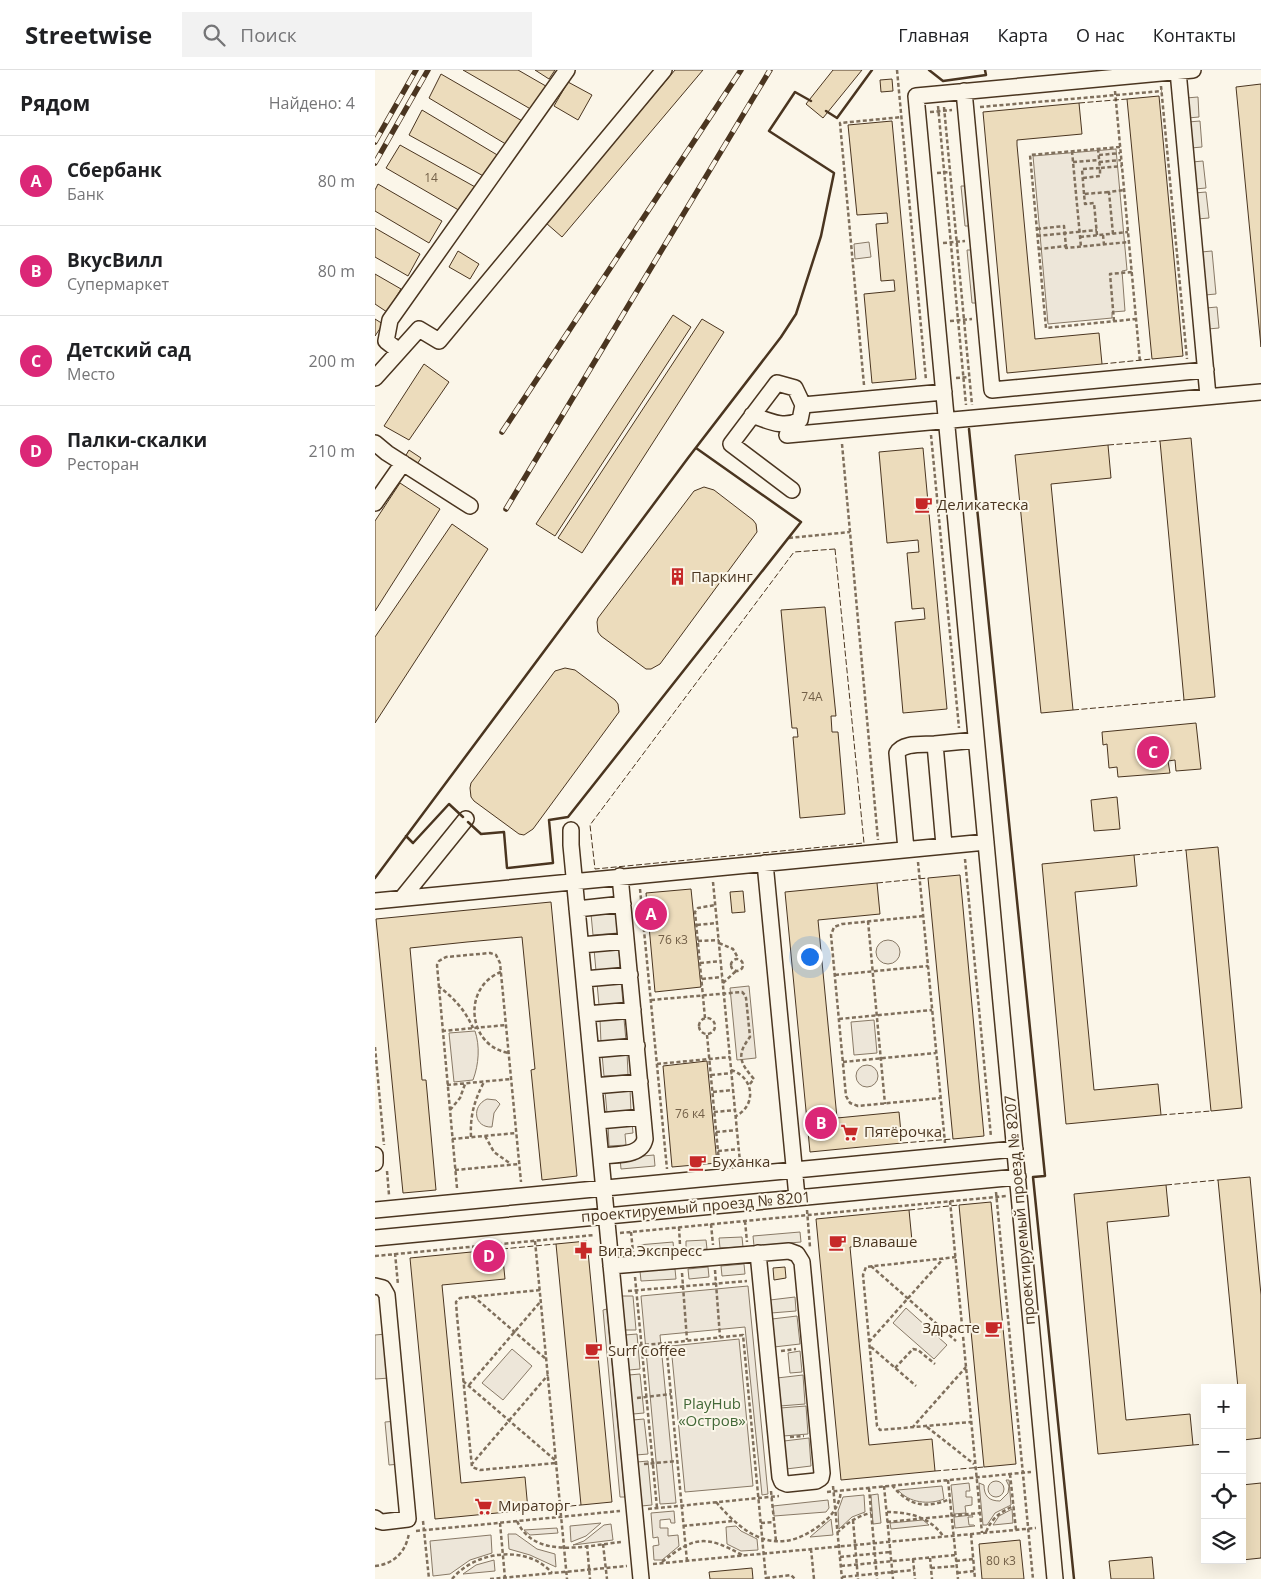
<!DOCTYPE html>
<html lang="ru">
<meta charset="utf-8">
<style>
body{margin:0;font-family:"Open Sans",sans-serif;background:#f2f2f2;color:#202124}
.controls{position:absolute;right:15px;bottom:15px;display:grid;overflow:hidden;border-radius:0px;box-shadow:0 5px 20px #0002}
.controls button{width:45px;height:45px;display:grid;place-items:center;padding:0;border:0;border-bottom:1px solid #e0e0e0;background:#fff;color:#202124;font:25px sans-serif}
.you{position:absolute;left:434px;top:886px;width:18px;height:18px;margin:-12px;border:4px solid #fff;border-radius:50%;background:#1a73e8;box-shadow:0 0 0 8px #1a73e833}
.badge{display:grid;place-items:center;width:32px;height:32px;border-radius:50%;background:#db2777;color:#fff;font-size:16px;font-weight:700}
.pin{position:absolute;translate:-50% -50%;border:2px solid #fff;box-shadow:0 1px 5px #0006}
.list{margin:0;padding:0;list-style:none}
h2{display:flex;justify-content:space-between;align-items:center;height:65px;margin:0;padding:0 20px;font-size:21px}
h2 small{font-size:16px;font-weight:400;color:#757577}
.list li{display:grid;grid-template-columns:32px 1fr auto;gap:15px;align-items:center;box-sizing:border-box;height:90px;padding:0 20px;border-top:1px solid #e0e0e0}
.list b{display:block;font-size:19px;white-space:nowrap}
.list p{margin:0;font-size:16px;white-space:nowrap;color:#757577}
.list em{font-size:16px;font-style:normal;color:#757577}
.icon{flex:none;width:28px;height:28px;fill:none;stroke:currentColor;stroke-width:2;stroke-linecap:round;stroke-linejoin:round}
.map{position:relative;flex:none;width:886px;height:1509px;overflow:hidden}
header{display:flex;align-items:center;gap:30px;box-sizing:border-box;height:70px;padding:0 25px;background:#fff;border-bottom:1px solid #e0e0e0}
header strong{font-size:24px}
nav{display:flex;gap:28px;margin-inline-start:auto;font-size:18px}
.search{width:350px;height:45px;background:#f2f2f2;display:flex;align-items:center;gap:12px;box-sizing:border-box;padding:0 18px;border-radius:0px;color:#757577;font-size:19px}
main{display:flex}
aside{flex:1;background:#fff}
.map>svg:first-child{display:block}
.green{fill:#ede6d9;stroke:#887966}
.parking{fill:#ede7d9;stroke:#887966}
.building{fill:#ecdcbc;stroke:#4a3520}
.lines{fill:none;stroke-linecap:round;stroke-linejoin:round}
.minor-casing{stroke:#4a3520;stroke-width:18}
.path{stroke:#7f6f5c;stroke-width:2.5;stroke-dasharray:4 2.5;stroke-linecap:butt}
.minor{stroke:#fbf6e9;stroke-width:15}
.rail-casing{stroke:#4a3520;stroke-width:5.5}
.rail{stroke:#fbf6e9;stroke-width:4;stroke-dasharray:11;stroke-linecap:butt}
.fence{stroke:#4a3520;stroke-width:1;stroke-dasharray:6 2.5;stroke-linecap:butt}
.wall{stroke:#4a3520;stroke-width:2.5}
.labels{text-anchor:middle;stroke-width:4;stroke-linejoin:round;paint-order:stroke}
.number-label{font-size:12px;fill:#725f47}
.poi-label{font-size:15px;fill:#4a3520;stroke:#fbf6e9;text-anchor:start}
.street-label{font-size:15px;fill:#4a3520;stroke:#fbf6e9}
.park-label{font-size:15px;fill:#436837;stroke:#fbf6e9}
</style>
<header>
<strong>Streetwise</strong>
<div class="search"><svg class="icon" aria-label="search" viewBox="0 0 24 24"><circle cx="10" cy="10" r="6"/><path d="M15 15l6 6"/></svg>Поиск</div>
<nav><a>Главная</a><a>Карта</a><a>О нас</a><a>Контакты</a></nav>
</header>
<main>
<aside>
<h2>Рядом<small>Найдено: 4</small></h2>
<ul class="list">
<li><span class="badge">A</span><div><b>Сбербанк</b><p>Банк</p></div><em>80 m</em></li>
<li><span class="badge">B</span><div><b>ВкусВилл</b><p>Супермаркет</p></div><em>80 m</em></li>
<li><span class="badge">C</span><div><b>Детский сад</b><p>Место</p></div><em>200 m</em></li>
<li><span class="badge">D</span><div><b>Палки-скалки</b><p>Ресторан</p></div><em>210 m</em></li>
</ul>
</aside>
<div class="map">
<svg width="886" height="1509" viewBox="0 0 886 1509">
<rect width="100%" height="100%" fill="#fbf6e9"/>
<!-- green -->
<path class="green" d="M741 79 752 200 747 201 750 241 737 242V248L673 254 658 86Z
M494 172 496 187 480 189 479 174Z
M501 882a12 12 0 1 1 24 0a12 12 0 1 1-24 0Z
M374 916 381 988 362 990 355 918Z
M499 950 502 983 479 985 476 952Z
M100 961C105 976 104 994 98 1010L79 1012 74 963Z
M481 1006a11 11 0 1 1 22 0a11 11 0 1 1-22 0Z
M112 1029 121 1030 125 1034 119 1043 117 1057C99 1058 96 1036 112 1029Z
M373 1216 393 1424 387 1425 370 1257 285 1265 301 1433 285 1434 266 1226Z
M531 1238 572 1275 559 1289 518 1253Z
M232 1239 250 1427H245L228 1240Z
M364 1269 378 1416 310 1422 296 1276Z
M137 1279 157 1296 128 1330 107 1313Z
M631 1410H634L636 1435 620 1443 612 1455H608L604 1413 609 1415C609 1426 614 1431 625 1431L633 1423 634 1416Z
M613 1419a8 8 0 1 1 16 0a8 8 0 1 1-16 0Z
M594 1413 595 1421H591V1427H597V1435L590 1436 591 1443 579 1444 576 1415Z
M567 1416 569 1429C554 1435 534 1433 523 1420Z
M503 1424 506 1453 498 1454 496 1425Z
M489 1425 490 1442 477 1447 464 1459 463 1441 468 1427Z
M453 1430 454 1438 451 1442 399 1446 398 1436Z
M637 1439 638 1453 618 1455 624 1446Z
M299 1441 300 1453H296L295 1449 285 1450V1458H293V1466L303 1465 304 1476 287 1490H279L278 1476 284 1475 283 1467 278 1468 276 1443Z
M597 1445 598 1447H593L594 1455H599L600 1456 580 1458 579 1447Z
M456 1449 458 1465 435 1467Z
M548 1450 554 1455 516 1459 515 1453Z
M226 1453 211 1466 196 1472 195 1456Z
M236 1454 238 1470 198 1475 209 1471 229 1455Z
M361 1456 366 1461 382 1469 383 1480 366 1481 352 1474 351 1457Z
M182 1458 183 1463 155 1465 149 1460Z
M133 1464H141L162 1479 180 1484 181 1497 155 1485 134 1479Z
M116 1465 117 1483 95 1490 75 1504 58 1506 55 1471Z
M119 1490 120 1501 88 1504 101 1495Z"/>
<!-- parking -->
<path class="parking" d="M823 27 824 47 813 48 811 28Z
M825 51 827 77 816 78 813 52Z
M828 91 831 118 820 119 817 92Z
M586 116H591L595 156H590Z
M831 122 834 148 822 149 820 123Z
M592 180H597L602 233H597Z
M837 181 841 224 830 225 826 182Z
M842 237 844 258 833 259 831 238Z
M241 842 243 863 218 865 216 844Z
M244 877 245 899 221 901 219 879Z
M246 911 248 933 224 935 222 913Z
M249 949 251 971 226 973 225 950Z
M252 982 253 1005 229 1006 227 984Z
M255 1019 256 1041 232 1043 230 1021Z
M257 1052 258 1063 250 1064 251 1075 234 1076 233 1054Z
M279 1085 280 1096 246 1099 245 1088Z
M425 1162 426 1172 379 1176 378 1166Z
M367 1167 368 1177 345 1178 344 1168Z
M331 1170 332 1179 311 1181V1171Z
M298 1172 299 1182 264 1185 263 1175Z
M369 1194 370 1204 347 1206 346 1196Z
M333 1197 334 1207 314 1209 313 1199Z
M300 1199 301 1209 266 1211 265 1201Z
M247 1226H258L261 1260H250Z
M420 1227 421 1241 396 1243 395 1230Z
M422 1246 425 1274 399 1277 397 1249Z
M11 1264 15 1308 0 1309V1265Z
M262 1264 265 1299 254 1300 250 1265Z
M425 1281 427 1302 415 1303 413 1283Z
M265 1304 269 1343 258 1344 254 1305Z
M428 1305 430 1334 405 1336 402 1308Z
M431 1336 433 1364 408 1366 405 1338Z
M269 1349 273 1384 261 1385 258 1350Z
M22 1351 25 1394 14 1395 10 1352Z
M434 1368 436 1396 411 1399 409 1371Z
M273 1391 277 1435 266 1436 262 1392Z"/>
<!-- building -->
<path class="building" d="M88 0H143L176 19 159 41Z
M160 0H180L174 9Z
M300 0H328L187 167 171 153Z
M458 0H487L448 48 431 34Z
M66 4 149 52 134 76 54 28Z
M517 9 518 21 506 22 505 10Z
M193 12 217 25 203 50 179 36Z
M886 14V277L861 17Z
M784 26 808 286 777 289 752 29Z
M704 33 707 64 642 70V75L660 269 724 263 727 294 632 303 608 42Z
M47 40 124 86 112 108 34 65Z
M517 51 541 309 497 313 489 224 520 221 519 210 506 211 501 154 513 153 512 143 482 145 473 55Z
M25 75 102 118 87 142 11 98Z
M3 114 67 151 54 173 0 141V120Z
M0 158 45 184 33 206 0 187Z
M83 181 104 194 95 209 74 197Z
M0 204 26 219 12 242 0 234Z
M298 245 316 257 180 466 161 454Z
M0 249 8 254 0 266Z
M327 249 349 262 207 483 183 468Z
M49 294 74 312 34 370 9 356Z
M816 368 840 627 809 630 785 371Z
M733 375 736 408 676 414 698 640 666 643 640 385Z
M548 378 572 639 528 643 520 552 550 549 549 538 537 539 532 483 544 482 543 470 512 473 504 382Z
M34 380 46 388 39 399 27 392Z
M25 413 65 439 0 541V451Z
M329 417 339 420 378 450 381 454 382 462 285 594 276 599H271L226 566 223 562 222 552 223 548 319 421Z
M77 454 113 479 0 653V567Z
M450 537 461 646H456L457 662H463L470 744 425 748 418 667H423L422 658H417L406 540Z
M190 598 200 600 240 630 243 634 244 642 158 759 149 765 144 764 99 731 96 727 95 718 96 713 180 601Z
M821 653 826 699 801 701 800 690 793 691 795 703 743 707 742 697 734 698 732 674 728 675 727 662Z
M742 727 745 759 719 761 716 730Z
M843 777 867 1038 836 1041 811 780Z
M759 785 762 816 700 822 719 1020 783 1014 786 1045 691 1054 667 794Z
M585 805 609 1066 578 1069 553 808Z
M502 813 505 844 443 850 462 1048 524 1042 527 1073 435 1082 410 822Z
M316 819 326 917 280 922 271 823Z
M368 821 370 842 357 843 355 822Z
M176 832 202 1106 167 1110 156 1000 160 999 147 867 92 872 35 878 47 1010H51L61 1120 28 1123 1 849Z
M332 991 342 1093 297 1097 288 996Z
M875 1107 886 1225V1368L868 1370 867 1318H863L843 1110Z
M791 1115 794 1146 732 1152 751 1350 815 1344 818 1375 723 1384 699 1124Z
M616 1132 641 1394 609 1397 584 1135Z
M534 1140 537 1171 475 1177 494 1375 557 1369 560 1401 466 1410 441 1149Z
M212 1171 237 1432 206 1435 181 1174Z
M127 1179 130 1209 67 1215 86 1413 150 1407 153 1440 60 1449 35 1188Z
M410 1197 411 1208 399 1210 398 1198Z
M886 1413V1488L867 1490V1415Z
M645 1470 649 1509H607L604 1474Z
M777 1487 779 1509H736L734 1491Z
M377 1498 378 1509H335L334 1502Z"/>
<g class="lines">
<defs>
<path id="minor" d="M803 1 833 326
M589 21 617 320 831 300
M24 281 11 271 15 250 192 0
M0 308 44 259 64 271 289 0
M428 335 569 322
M377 345C394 351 409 359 425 350L428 335 420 318 402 313 356 374 417 420
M412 365 886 322
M0 373 12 383 95 436
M0 433 28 393
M560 674 601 670
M196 760V775L266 1509
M531 779 522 683C528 672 548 675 560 674L569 775
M390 793 422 1127
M28 827 91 749
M0 831 611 772
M202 839 248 834
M206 875 251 871
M209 909 255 905
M212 944 258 940
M216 980 262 976
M219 1016 265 1012
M223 1051 268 1047
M0 1085V1093
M226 1086C241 1084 266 1087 270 1069L245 806
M0 1140 640 1079
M0 1168 643 1107
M236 1196 414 1181 422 1184 427 1192 447 1403 446 1408 441 1411 412 1414 407 1412 405 1407 383 1183
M0 1216 8 1218 12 1225 33 1449 8 1452 4 1451 0 1448
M680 1509 541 26 818 0"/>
</defs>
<!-- minor casing -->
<use href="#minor" class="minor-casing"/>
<!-- path -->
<path class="path" d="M522 0 551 310
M786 16 812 289
M740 21 765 292
M563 36 591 335
M569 37 597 335
M605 37 787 21
M555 42 577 40
M745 77 655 85 671 258 761 249
M697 81 706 177
M724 85 745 83
M698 92 724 90
M724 92 746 90
M562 103 575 102
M708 108 725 106V98L747 96
M709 124 707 99 725 98 723 79
M662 159 689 156 691 176 664 179
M738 164 734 122 749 120
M722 165 719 133 710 134 709 124 734 122
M728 165 729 175
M662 166 722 160
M705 167 753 162
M568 173 590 171
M691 176V178L754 172
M575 251 597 249
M739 251 735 204 757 202
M581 308 594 307
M489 315 465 53 527 47
M556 365 584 658
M467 374 503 770
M414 468 475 462
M590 789 616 1067
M543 792 570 1073
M338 812 365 1092
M265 819 292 1099
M548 846 467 854 459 857 456 865 471 1026 475 1033 483 1036 565 1028
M493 851 510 1034
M322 855 342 853
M323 871 344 870
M344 873 358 879 363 888
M356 895a6 6 0 1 1 12 0a6 6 0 1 1-12 0Z
M325 893 346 891
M126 902C87 917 92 976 134 983
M460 905 553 896
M327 909 347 907
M348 913 361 901
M63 916C79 928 90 940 98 958
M276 930 367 922 370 925 371 928 375 967C361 985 365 993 379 1009L374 1015
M324 956a8 8 0 1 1 16 0a8 8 0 1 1-16 0Z
M330 948 320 842 323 838 340 835
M464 949 557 940
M67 961 131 955
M332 965 344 1092
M0 977 9 1075
M468 992 561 983
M282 994 355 987
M356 1000C379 1007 382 1035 361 1046
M336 1005 357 1003
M72 1015 136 1009
M338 1022 358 1020
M75 1040 85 1028 90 1014
M339 1042 360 1040
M341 1062 362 1060
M110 1066 119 1082 136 1094
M96 1067C95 1046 99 1031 109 1012
M77 1069 141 1063
M343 1081 364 1079
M80 1100 144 1094
M12 1101 14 1125
M82 1118 62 895 64 891 71 887 115 883 121 885 125 893 146 1112
M621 1122 658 1509
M575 1131 607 1463
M432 1140 435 1177
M370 1151 372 1172
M336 1154 338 1175
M304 1157 305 1175
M256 1162 258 1182
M245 1163 631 1126
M160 1171 192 1509
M20 1183 23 1215
M0 1186 220 1165
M581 1187 491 1197 488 1205 502 1356 505 1360 596 1352
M496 1196 581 1271
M340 1200 345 1267
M307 1203 312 1270
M260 1207 282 1438
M165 1220 85 1228 81 1232 82 1246 97 1397 105 1400 181 1393
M253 1221 372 1211
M98 1226 171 1289
M494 1272 568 1189
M257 1276 291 1273
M496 1277 541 1316
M406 1281 421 1279
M520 1298 538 1279 543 1280 560 1294
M88 1311 180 1390
M94 1315 166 1231
M262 1328 296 1324
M552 1357 599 1394
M537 1358 591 1297
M415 1367 429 1366
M269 1394 302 1391
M96 1395 173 1305
M635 1404 641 1460
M573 1410 583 1509
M517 1415C533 1436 551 1439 575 1429
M458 1416 467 1509
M509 1416 518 1509
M494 1418 502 1509
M396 1421 401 1471
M452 1422 656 1402
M341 1432C371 1467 402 1487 444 1456 457 1446 464 1437 466 1421
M273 1439 404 1426
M512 1442C534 1442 555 1447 568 1466
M478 1450 483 1509
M48 1451 54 1509
M142 1451C160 1491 213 1475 247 1472
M512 1452 605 1443
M125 1453 130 1508
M386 1453 399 1452
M308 1456 358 1451
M41 1461 245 1441
M611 1462C617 1448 625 1442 639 1436
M462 1463C472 1453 482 1446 496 1443
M596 1464 600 1509
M228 1474 232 1509
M212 1475 215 1509
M436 1479 439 1509
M465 1487 515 1482
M555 1488 557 1509
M538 1489 540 1509
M312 1491 291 1273 368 1265 391 1509
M581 1491 598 1489
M287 1492C319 1466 331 1465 367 1485
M278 1494 661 1458
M0 1496C19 1494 31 1482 34 1463
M466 1496 581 1485
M556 1498 582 1496
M582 1503 599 1501
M467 1507 539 1500
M391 1508 416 1505 420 1509
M77 1509C100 1481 152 1474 177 1503
M115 1509 252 1496"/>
<!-- minor -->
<use href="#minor" class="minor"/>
<defs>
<path id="rail" d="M0 72 41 0
M0 93 53 0
M127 362 366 0
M131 439 395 0"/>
</defs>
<!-- rail casing -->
<use href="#rail" class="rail-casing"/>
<!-- rail -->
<use href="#rail" class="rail"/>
<!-- fence -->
<path class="fence" d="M704 33 752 29
M727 294 777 289
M733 375 785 371
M460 479 489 773 220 799 215 755 419 482Z
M698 640 809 630
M759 785 811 780
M502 813 553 808
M786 1045 836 1041
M527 1073 578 1069
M791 1115 843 1110
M534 1140 584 1135
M127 1179 181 1174
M818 1375 830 1374
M560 1401 609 1397
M153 1440 206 1435"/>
<!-- wall -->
<path class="wall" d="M554 0 568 11 611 5 610 0
M451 41 462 48 497 0
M594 359 670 1106 658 1107 699 1509
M93 752 106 764 129 762 132 798 178 793 174 750 193 747 426 452 321 378
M31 766 38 773 74 734 88 747
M0 808 313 388 406 267 421 244 446 166 459 103 394 61 420 22 436 31"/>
</g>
<!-- icons -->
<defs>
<symbol id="cafe-bare" viewBox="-9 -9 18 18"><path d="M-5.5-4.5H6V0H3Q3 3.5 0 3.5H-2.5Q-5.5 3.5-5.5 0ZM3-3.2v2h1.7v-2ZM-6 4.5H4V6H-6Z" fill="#c62828" stroke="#fbf6e9" stroke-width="2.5" paint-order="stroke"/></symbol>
<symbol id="building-bare" viewBox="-9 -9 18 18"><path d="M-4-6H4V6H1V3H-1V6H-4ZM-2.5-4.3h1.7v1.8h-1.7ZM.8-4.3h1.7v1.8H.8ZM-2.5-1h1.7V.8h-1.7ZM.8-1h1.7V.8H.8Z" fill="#c62828" stroke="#fbf6e9" stroke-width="2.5" paint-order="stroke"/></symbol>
<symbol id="supermarket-bare" viewBox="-9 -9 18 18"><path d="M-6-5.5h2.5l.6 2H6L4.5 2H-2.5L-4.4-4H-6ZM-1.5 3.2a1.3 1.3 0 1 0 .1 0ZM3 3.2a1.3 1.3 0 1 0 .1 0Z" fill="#c62828" stroke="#fbf6e9" stroke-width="2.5" paint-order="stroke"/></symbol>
<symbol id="pharmacy-bare" viewBox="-9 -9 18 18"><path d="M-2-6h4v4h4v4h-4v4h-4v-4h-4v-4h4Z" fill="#c62828" stroke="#fbf6e9" stroke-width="2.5" paint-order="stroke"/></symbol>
</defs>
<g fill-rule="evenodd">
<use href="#cafe-bare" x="536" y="422" width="25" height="25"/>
<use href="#building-bare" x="290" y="494" width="25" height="25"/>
<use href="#supermarket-bare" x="462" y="1050" width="25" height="25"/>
<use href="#cafe-bare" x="310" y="1080" width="25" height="25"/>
<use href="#cafe-bare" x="450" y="1160" width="25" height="25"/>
<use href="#pharmacy-bare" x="196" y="1168" width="25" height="25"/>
<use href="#cafe-bare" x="606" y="1246" width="25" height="25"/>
<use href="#cafe-bare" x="206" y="1268" width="25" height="25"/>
<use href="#supermarket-bare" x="96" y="1424" width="25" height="25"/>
</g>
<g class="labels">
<!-- number labels -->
<g class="number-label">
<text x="56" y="112">14</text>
<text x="437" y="631">74А</text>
<text x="298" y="874">76 к3</text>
<text x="315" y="1048">76 к4</text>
<text x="626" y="1495">80 к3</text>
</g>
<!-- poi labels -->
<g class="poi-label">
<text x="562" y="440">Деликатеска</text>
<text x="316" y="512">Паркинг</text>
<text x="489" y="1067">Пятёрочка</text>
<text x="337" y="1097">Буханка</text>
<text x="477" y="1177">Влаваше</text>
<text x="223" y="1186">Вита Экспресс</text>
<text x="605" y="1263" text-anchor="end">Здрасте</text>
<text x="233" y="1286">Surf Coffee</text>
<text x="123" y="1441">Мираторг</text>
</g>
<!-- street labels -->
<g class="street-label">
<text transform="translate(321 1137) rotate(-5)" y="5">проектируемый проезд № 8201</text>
<text transform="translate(645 1140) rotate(-95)" y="5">проектируемый проезд № 8207</text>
</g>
<!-- park labels -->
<g class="park-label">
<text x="337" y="1339">PlayHub<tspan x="337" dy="17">«Остров»</tspan></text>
</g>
</g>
</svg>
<div class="controls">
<button>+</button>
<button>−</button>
<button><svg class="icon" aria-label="locate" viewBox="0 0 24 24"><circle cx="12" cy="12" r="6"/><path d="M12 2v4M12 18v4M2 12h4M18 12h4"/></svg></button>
<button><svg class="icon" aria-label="layers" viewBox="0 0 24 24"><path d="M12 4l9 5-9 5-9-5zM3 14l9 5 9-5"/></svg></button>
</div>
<div class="you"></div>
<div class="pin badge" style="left:276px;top:844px">A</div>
<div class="pin badge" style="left:446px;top:1053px">B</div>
<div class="pin badge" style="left:778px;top:682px">C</div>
<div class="pin badge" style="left:114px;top:1186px">D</div>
</div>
</main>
